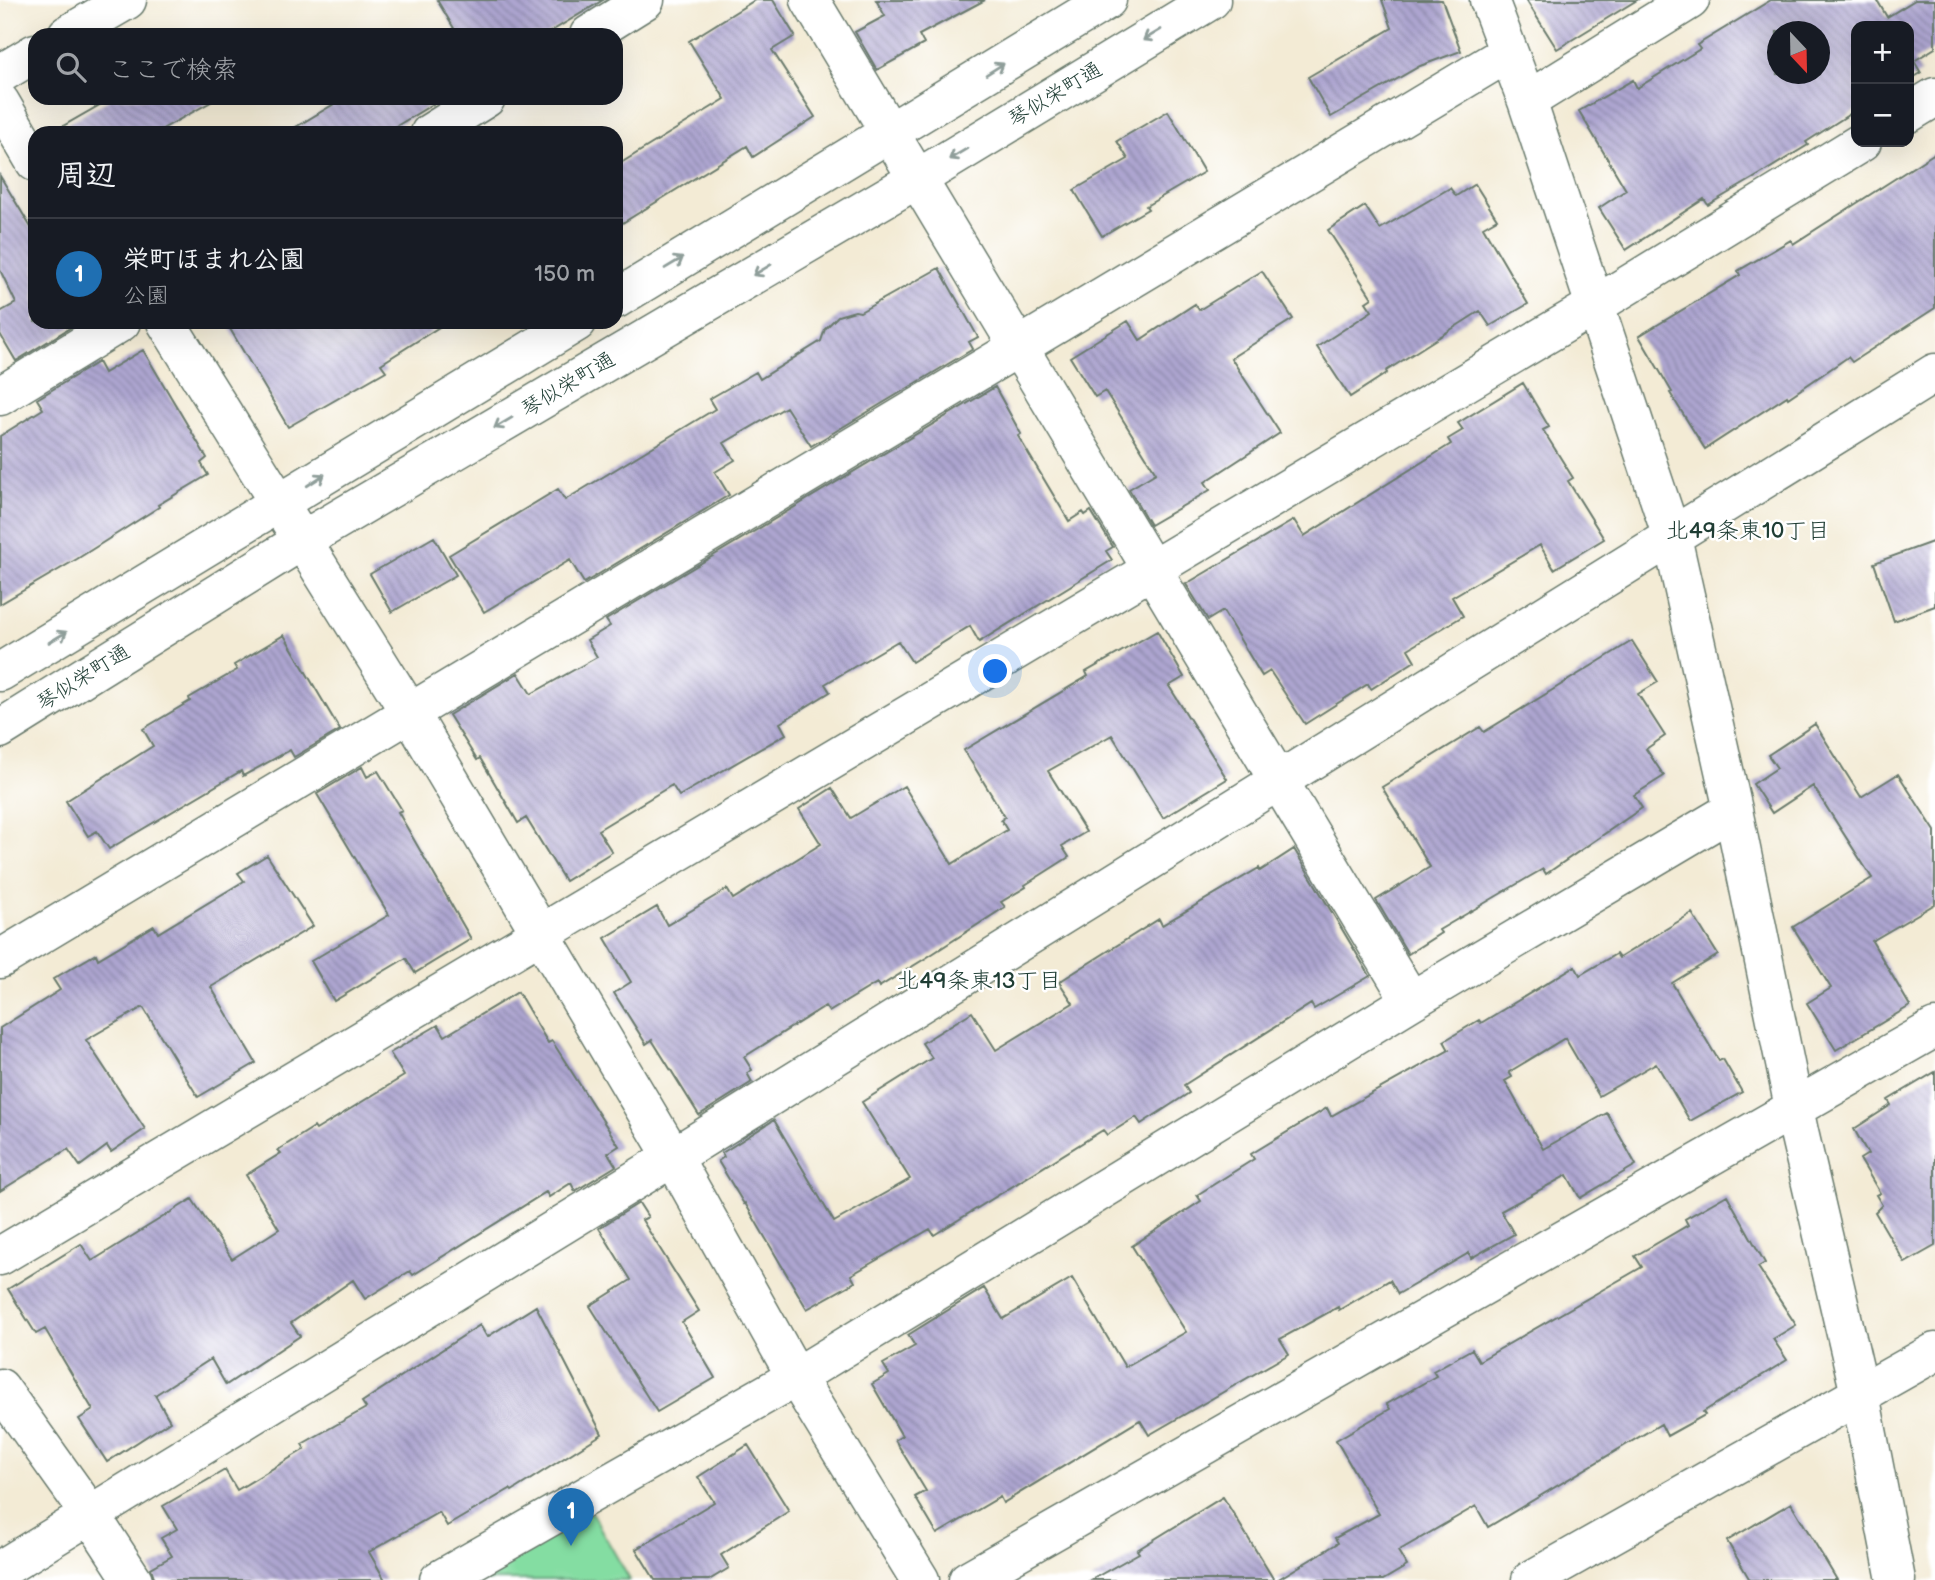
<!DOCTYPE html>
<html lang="ja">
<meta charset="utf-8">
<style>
body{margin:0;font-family:"Balsamiq Sans","Klee One",sans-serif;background:#20242c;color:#f1f3f6}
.controls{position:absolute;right:21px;top:21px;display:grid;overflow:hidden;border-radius:14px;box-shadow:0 7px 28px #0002}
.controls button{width:63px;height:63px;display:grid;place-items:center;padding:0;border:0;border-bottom:2px solid #363941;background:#171b24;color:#f1f3f6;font:35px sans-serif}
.compass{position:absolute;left:1767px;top:21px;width:63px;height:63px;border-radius:50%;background:#171b24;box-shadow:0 7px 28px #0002;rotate:158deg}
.you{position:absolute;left:996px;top:672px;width:24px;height:24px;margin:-18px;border:5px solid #fff;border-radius:50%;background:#1a73e8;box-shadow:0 0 0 10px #1a73e833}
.badge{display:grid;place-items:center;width:46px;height:46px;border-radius:50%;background:#1f6fb2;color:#fff;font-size:23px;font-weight:700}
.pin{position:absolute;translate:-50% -58px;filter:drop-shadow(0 2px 4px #0008)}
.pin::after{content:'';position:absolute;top:37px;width:24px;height:21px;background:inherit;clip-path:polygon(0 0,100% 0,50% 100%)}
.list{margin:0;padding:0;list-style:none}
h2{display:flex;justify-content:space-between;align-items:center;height:91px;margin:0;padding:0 28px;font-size:30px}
h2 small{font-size:23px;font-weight:400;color:#9ea1a6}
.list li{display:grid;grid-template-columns:46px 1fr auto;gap:21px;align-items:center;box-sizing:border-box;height:112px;padding:0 28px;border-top:2px solid #363941}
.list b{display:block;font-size:26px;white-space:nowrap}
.list p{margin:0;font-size:23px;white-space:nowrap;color:#9ea1a6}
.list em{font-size:23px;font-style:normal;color:#9ea1a6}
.icon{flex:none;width:38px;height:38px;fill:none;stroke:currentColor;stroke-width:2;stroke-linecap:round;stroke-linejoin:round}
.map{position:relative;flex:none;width:1935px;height:1580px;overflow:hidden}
.search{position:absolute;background:#171b24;box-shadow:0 7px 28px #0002;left:28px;top:28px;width:595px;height:77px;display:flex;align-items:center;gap:18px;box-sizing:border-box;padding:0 24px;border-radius:21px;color:#9ea1a6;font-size:26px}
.panel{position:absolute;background:#171b24;box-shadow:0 7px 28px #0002;left:28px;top:126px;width:595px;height:203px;border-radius:21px}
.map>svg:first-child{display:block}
.park{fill:#84dda2;stroke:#528d6b;stroke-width:2}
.building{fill:url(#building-back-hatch);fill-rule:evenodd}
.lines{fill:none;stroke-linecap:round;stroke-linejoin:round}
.minor-casing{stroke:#697a6c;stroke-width:41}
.tertiary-casing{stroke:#697a6c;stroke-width:41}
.minor{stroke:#fff;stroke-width:38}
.tertiary{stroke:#fff;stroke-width:38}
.oneway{stroke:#8f9e9a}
.labels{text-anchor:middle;stroke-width:5;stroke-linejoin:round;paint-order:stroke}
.street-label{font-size:21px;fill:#1f3d34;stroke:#fff}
.neighbourhood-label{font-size:23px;fill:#1f3d34;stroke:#fff}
</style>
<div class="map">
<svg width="1935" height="1580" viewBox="0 0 1935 1580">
<defs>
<pattern id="building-back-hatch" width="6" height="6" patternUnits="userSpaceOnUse" patternTransform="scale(1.75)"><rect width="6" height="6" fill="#ada5d0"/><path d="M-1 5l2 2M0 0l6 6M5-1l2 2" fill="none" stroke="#8c88aa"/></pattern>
</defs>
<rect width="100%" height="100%" fill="#fff"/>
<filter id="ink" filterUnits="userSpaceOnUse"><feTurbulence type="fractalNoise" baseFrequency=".0143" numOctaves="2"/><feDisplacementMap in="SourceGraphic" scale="14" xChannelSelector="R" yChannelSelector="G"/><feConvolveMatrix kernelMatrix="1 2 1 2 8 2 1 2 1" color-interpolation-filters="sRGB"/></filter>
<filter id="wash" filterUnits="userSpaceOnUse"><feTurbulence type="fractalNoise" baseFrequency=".00686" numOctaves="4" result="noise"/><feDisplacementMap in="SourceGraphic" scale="28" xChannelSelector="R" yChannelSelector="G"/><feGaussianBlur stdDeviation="1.57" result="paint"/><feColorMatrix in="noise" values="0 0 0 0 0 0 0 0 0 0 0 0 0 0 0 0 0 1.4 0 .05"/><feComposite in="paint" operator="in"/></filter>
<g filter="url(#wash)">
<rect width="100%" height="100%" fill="#f3ebd5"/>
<!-- park -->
<path class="park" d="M591 1512 630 1580H474Z"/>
<g id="blocks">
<!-- building -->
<path class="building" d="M437 0H603L545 35H458Z
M755 0H773L795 36 772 50 815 117 753 157 747 146 616 227V166L725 99 689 41Z
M876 0H985L919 35 924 44 877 70 855 32 885 16Z
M1382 0H1442L1461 51 1420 66 1331 117 1308 77 1392 28Z
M1526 0H1637L1557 49Z
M1771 0H1877L1887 17 1915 0H1935V48L1914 61 1921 73 1909 80V26H1856V110L1806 142 1808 145 1759 175 1708 205 1704 199 1626 250 1599 208 1626 190 1579 111 1633 80 1637 88 1700 49 1697 45ZM1777 32H1819V74H1777Z
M112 98H218L155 133H51Z
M344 98H436L438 101 385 133H286Z
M1168 111 1204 172 1146 206 1148 209 1102 236 1074 190 1128 159 1117 141Z
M1935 153V308L1852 362 1848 357 1788 398 1787 396 1705 449 1670 393 1672 392 1639 336 1740 275 1738 271 1791 240 1793 244Z
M0 176 35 234V322L76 324 16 361 0 334V312L16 303 0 270Z
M1475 184 1497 219 1483 227 1528 304 1490 326 1480 311 1386 371 1387 373 1350 397 1317 347 1372 311 1366 302 1372 298 1328 230 1365 206 1380 229 1450 188 1456 196Z
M939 268 978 337 969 342 973 349 811 446 786 407 724 443 735 460 715 472 729 495 584 583 570 560 484 612 449 555 558 489 565 500 715 409 709 399 756 372 760 379 821 341 825 329 838 316 855 311 860 312Z
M1262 271 1293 319 1231 358 1280 433 1205 482 1210 490 1150 525 1129 489 1156 473 1105 391 1095 397 1070 357 1128 321 1140 340 1195 304 1199 310Z
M226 322H447L381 364 386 371 288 427Z
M143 350 207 458 201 463 208 475 158 505 159 507 77 559 0 604V436L43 409 37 399 98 362 104 373Z
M1523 383 1549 427 1543 430 1573 478 1568 481 1604 539 1554 569 1540 545 1452 597 1463 616 1408 649 1415 661 1371 689 1368 684 1305 724 1270 671 1262 676 1223 611 1208 620 1186 584 1294 520 1304 536 1451 444 1448 439 1463 430 1458 423Z
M995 387 1021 434 1018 436 1069 521 1083 512 1085 515 1091 511 1113 547 1106 551 1112 560 979 642 970 626 912 662 898 641 825 684 830 692 780 723 786 734 679 796 672 785 598 830 612 852 565 881 526 818 518 823 480 758 477 760 449 715 518 673 531 694 597 657 587 640 610 626 606 620Z
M434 537 456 575 392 612 370 574Z
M1935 541V606L1894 621 1874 563Z
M1157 631 1184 677 1169 686 1227 779 1163 818 1112 735 1048 771 1086 832 1062 846 1069 857 1025 885 1026 887 1001 902 1005 907 926 958 879 987 877 983 829 1012 825 1006 744 1057 752 1070 747 1073 752 1082 699 1115 652 1040 646 1044 614 993 631 982 605 938 657 907 667 925 727 889 733 899 821 844 799 809 832 788 851 818 904 786 952 864 1007 830 1001 820 1005 817 964 750 1088 676 1086 672Z
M284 635 340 730 294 757 290 750 243 776 241 771 109 849 97 831 88 836 66 801 153 746 143 729 190 701 189 698 237 670 234 665Z
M1632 641 1658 682 1638 694 1665 736 1646 749 1664 776 1634 795 1642 808 1546 874 1543 869 1529 877 1439 930 1441 933 1408 954 1376 900 1430 867 1382 787 1480 727 1484 732Z
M1815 724 1861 797 1898 774 1935 831V904L1872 941 1910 1006 1836 1050 1807 1003 1831 988 1793 927 1872 878 1813 786 1772 813 1753 784 1777 768 1768 755Z
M362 767 367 777 378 771 402 810 398 812 471 939 415 973 406 958 334 1001 311 961 389 915 317 794Z
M1294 849 1370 976 1314 1009 1311 1004 1184 1085 1189 1093 1141 1124 1136 1117 1107 1135 1103 1130 934 1235 930 1229 851 1275 855 1282 807 1309 745 1203 744 1204 718 1161 724 1157 722 1153 774 1120 834 1222 910 1179 862 1102 932 1058 922 1043 972 1012 996 1050 1073 1003 1059 982 1159 919 1162 925 1259 868 1260 871Z
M267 855 313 926 211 987 256 1063 198 1097 143 1007 86 1040 145 1129 111 1152 107 1146 80 1166 68 1149 0 1191V1028L60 990 53 979 96 954 98 959 154 926 158 933 244 881 238 873Z
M1692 913 1718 955 1672 983 1719 1061 1723 1059 1742 1092 1690 1121 1656 1063 1599 1096 1565 1038 1509 1072 1512 1077 1505 1081 1543 1149 1607 1113 1636 1165 1580 1198 1567 1175 1501 1211 1514 1234 1471 1258 1469 1253 1398 1294 1390 1280 1339 1310 1338 1307 1280 1339 1289 1354 1149 1435 1140 1420 1003 1503 1000 1497 937 1534 915 1497 926 1491 895 1440 902 1436 872 1384 889 1374 883 1364 915 1346 908 1335 984 1288 1003 1319 1072 1278 1125 1367 1186 1332 1132 1246 1201 1201 1197 1195 1254 1159 1251 1154 1327 1108 1331 1116 1449 1050 1444 1041 1479 1020 1481 1023 1575 966 1580 975 1616 954 1619 958Z
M518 992 548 1043 552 1041 619 1146 608 1153 616 1166 575 1191 571 1183 549 1197 546 1192 413 1275 410 1271 365 1299 353 1280 291 1323 300 1336 226 1385 211 1359 155 1395 170 1421 107 1462 79 1419 93 1410 45 1329 36 1334 8 1289 81 1244 92 1261 192 1199 232 1259 279 1229 246 1175 281 1153 278 1150 314 1127 316 1130 404 1076 390 1053 438 1025 445 1036Z
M1935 1072V1246L1905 1263 1875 1212 1882 1205 1876 1195 1880 1193 1860 1159 1868 1154 1854 1129 1891 1105 1888 1100Z
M1727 1195 1765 1263 1758 1267 1796 1325 1773 1339 1787 1360 1703 1412 1705 1415 1667 1436 1661 1424 1488 1527 1476 1506 1398 1551 1407 1566 1383 1580H1277L1338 1543 1335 1538 1379 1514 1336 1440 1390 1409 1387 1404 1436 1376 1433 1371 1472 1349 1479 1361 1642 1267 1635 1256 1688 1225 1685 1219Z
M639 1203 648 1217 642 1220 699 1311 682 1322 715 1378 657 1412 590 1306 631 1280 599 1228Z
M536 1306 602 1434 512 1491 510 1489 447 1526 439 1512 369 1552 385 1580H155L151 1568 172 1556 161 1538 177 1529 163 1506 225 1470 237 1490 305 1449 302 1444 366 1408 362 1402 480 1325 487 1337Z
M748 1445 789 1511 721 1555 729 1568 709 1580H655L636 1549 714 1502 698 1477Z
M1223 1497 1274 1580H1091L1139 1553 1137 1550Z
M1791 1503 1837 1580H1750L1727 1541Z"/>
</g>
</g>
<g filter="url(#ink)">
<use href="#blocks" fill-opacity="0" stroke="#697a6c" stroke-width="2"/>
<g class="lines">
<defs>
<path id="minor" d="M810 0 1411 1001
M1489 0 1527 101 1672 537 1733 810 1799 1132 1860 1394 1896 1580
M67 35 127 0
M589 35 645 0
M0 74 35 53
M1527 101 1690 0
M0 102 35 162
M1909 113 1935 97
M430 133 486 98
M166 322 410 713 673 1157 796 1377 920 1580
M0 396 121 322
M0 959 1508 53
M0 1256 1594 306 1862 142
M0 1388 90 1514 133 1580
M0 1570 673 1157 1935 373
M439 1580 796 1377 1411 1001 1733 810
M968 1580 1935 1028
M1531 1580 1935 1352"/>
<path id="tertiary" d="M616 299 1107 0
M0 672 577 322
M0 729 303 540 917 179 1211 0"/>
</defs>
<!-- minor casing -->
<use href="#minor" class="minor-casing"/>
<!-- tertiary casing -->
<use href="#tertiary" class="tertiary-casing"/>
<!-- minor -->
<use href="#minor" class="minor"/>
<!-- tertiary -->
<use href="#tertiary" class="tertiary"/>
</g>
<!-- one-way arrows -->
<defs><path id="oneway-shaft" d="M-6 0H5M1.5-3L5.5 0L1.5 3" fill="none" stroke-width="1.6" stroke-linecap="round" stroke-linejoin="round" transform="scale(1.75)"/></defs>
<g class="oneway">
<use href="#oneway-shaft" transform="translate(1152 35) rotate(149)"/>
<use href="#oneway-shaft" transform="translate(995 69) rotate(-32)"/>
<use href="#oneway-shaft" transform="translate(958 154) rotate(149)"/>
<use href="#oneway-shaft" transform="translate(674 263) rotate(-31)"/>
<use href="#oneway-shaft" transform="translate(762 270) rotate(149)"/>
<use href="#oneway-shaft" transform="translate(503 423) rotate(149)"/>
<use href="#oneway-shaft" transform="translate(316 480) rotate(-33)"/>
<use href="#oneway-shaft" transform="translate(58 637) rotate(-31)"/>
</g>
</g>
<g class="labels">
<!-- street labels -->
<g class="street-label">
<text transform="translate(1055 94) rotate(-31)" y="7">琴似栄町通</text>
<text transform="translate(568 384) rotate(-31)" y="7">琴似栄町通</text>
<text transform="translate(83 677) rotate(-32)" y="7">琴似栄町通</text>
</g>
<!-- neighbourhood labels -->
<g class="neighbourhood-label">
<text x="1748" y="538">北49条東10丁目</text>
<text x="979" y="988">北49条東13丁目</text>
</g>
</g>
</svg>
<div class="controls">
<button>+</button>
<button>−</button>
</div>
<svg class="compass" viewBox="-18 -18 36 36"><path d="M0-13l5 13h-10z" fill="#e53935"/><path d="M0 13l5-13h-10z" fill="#9ea1a6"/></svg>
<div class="you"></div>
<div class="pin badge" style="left:571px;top:1546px">1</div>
<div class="search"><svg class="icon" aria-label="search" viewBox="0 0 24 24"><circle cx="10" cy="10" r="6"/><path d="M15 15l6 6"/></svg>ここで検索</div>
<section class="panel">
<h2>周辺<small></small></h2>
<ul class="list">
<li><span class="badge">1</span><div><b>栄町ほまれ公園</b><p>公園</p></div><em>150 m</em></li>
</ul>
</section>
</div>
